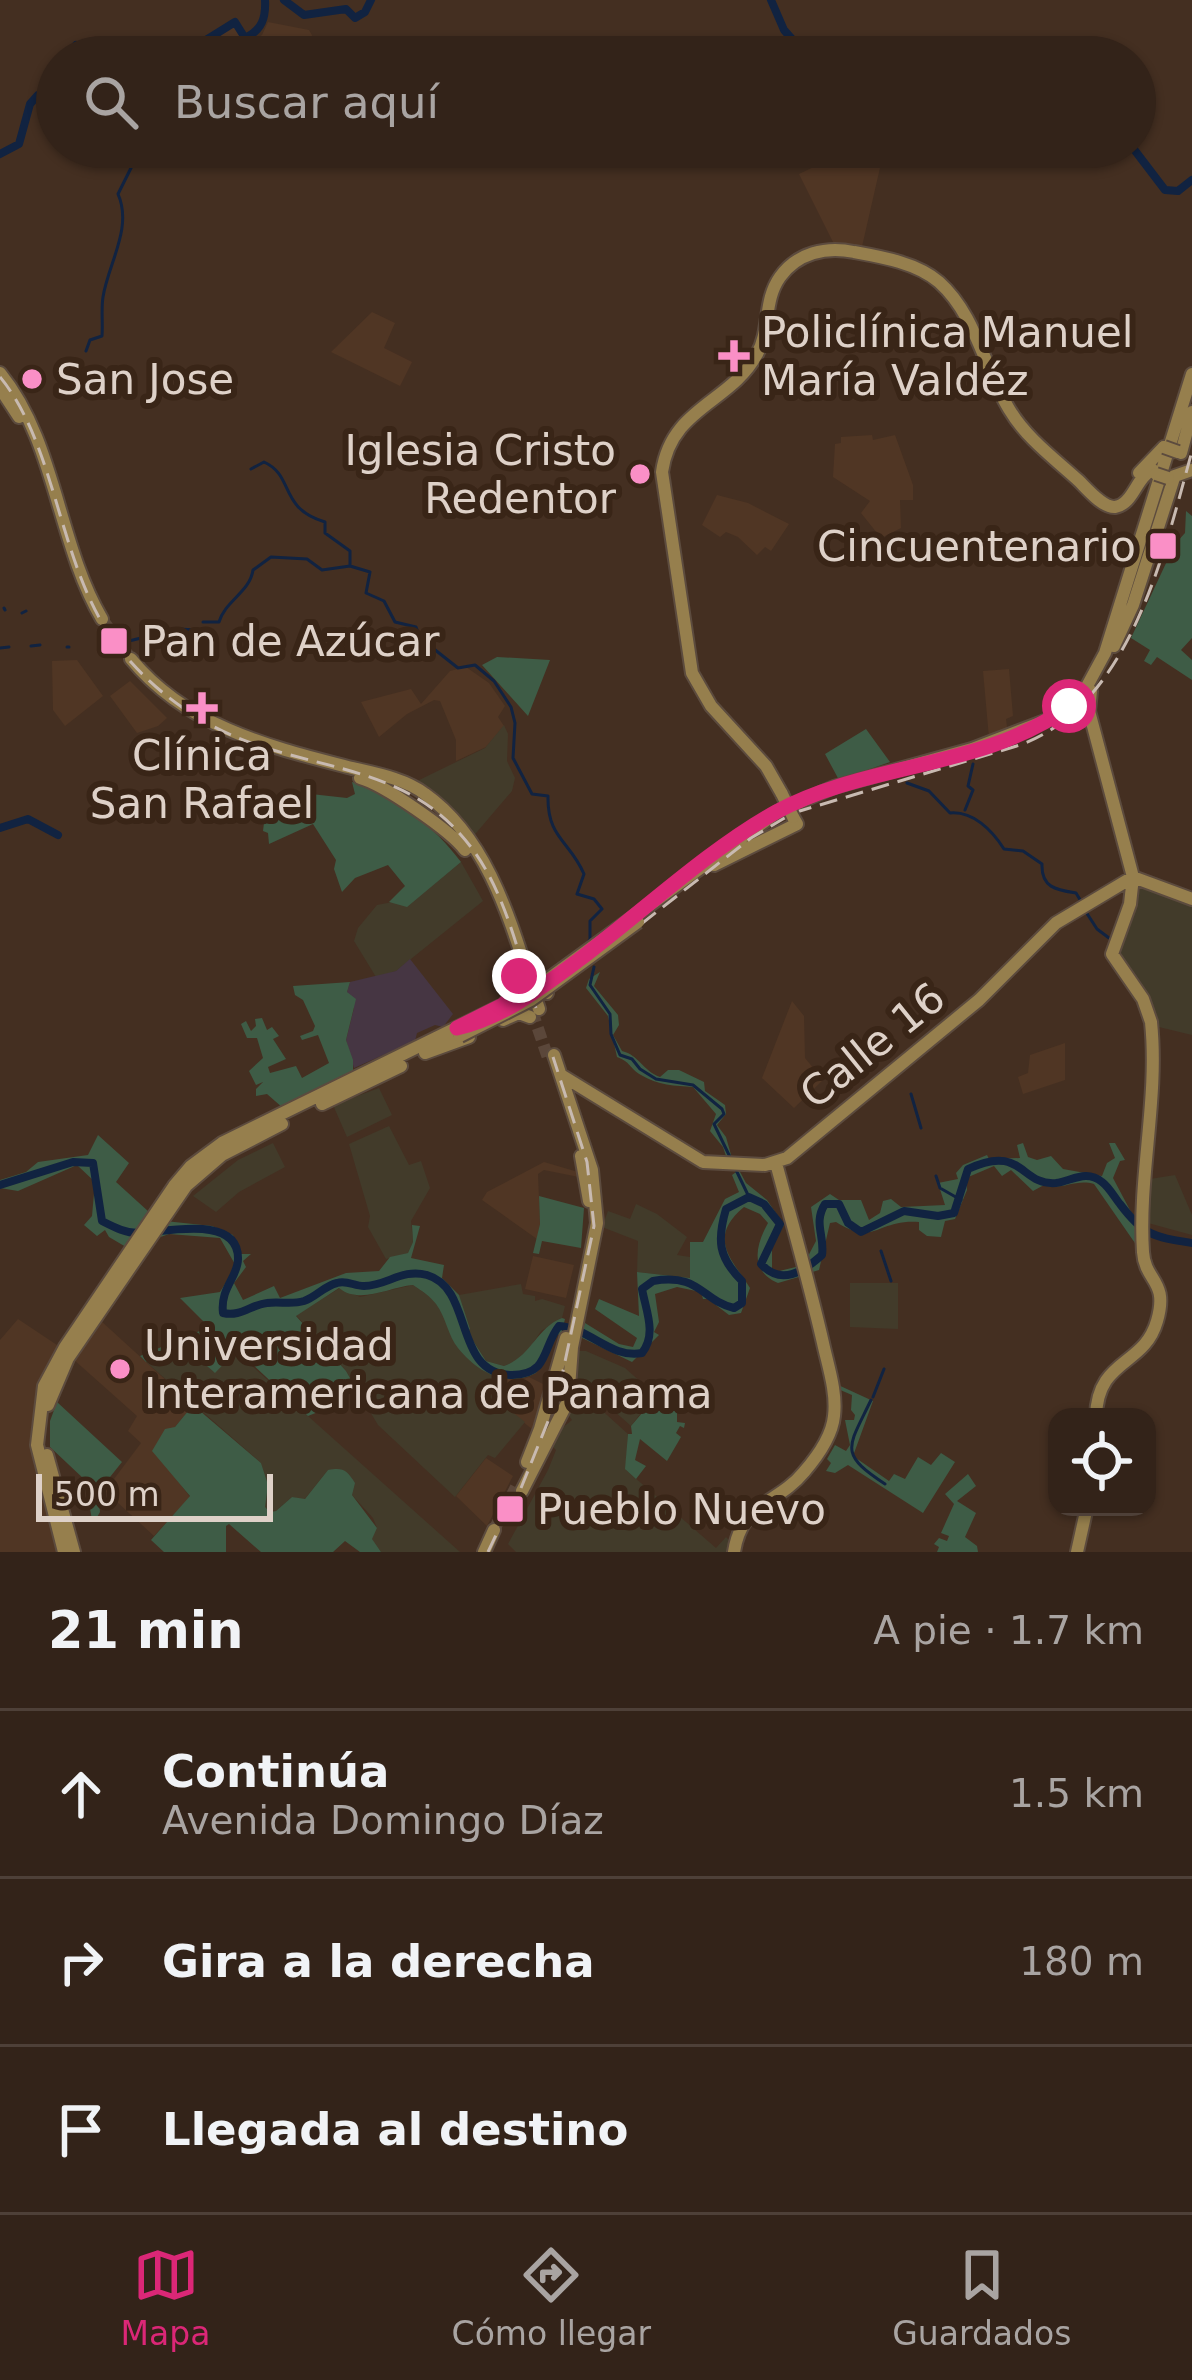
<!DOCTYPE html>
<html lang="es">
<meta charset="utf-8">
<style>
body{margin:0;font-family:"DejaVu Sans",sans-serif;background:#3b2b22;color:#f1f3f6}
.controls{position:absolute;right:36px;bottom:36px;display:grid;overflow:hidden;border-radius:24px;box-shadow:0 3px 9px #0004}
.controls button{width:108px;height:108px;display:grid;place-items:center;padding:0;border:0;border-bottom:3px solid #4e4038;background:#332319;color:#f1f3f6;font:60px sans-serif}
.scale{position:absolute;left:36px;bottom:30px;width:237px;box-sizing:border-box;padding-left:12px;border:6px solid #ded1c8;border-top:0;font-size:33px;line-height:42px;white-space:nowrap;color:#ded1c8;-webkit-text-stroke:9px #392517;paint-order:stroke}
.stop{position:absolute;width:36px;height:36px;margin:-27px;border:9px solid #db2777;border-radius:50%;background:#fff}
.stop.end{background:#db2777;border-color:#fff;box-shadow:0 3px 12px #0008}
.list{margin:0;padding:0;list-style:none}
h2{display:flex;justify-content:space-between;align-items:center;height:156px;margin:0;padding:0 48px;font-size:51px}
h2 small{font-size:39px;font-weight:400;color:#a9a4a2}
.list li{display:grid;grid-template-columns:78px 1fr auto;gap:36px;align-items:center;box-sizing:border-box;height:168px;padding:0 48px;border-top:3px solid #4e4038}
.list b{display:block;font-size:45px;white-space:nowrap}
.list p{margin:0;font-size:39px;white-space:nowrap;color:#a9a4a2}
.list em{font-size:39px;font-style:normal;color:#a9a4a2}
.icon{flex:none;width:66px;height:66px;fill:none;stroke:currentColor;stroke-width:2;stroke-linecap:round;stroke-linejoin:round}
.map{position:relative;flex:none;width:1192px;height:1552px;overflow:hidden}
.search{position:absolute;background:#332319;box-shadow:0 3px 9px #0004;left:36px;right:36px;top:36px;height:132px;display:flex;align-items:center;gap:30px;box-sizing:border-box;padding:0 42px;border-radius:66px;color:#a9a4a2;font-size:45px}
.sheet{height:660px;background:#332319}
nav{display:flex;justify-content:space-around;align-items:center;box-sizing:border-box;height:168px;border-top:3px solid #4e4038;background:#332319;font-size:33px;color:#a9a4a2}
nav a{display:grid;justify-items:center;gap:6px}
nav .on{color:#db2777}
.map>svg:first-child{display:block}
.built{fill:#503624}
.industrial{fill:#423b2a}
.medical{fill:#463643}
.green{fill:#3e5c46}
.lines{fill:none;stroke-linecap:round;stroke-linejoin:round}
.stream{stroke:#112341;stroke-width:3}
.river{stroke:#112341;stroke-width:8}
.major-tunnel{stroke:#5b473a;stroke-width:12;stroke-dasharray:12 6;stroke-linecap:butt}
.major-casing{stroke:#5c4b3e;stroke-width:16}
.major{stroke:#967f4d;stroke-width:12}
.rail{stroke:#c8bab1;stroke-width:3;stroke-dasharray:18 9;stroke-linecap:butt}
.major-bridge-casing{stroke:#5c4b3e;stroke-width:16;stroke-linecap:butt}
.major-bridge{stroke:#967f4d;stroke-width:12}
.route{stroke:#db2777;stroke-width:15}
.poi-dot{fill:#fa8fc6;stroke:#392517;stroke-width:4.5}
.labels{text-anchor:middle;stroke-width:12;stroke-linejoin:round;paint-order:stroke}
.poi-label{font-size:42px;fill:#ded1c8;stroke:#392517;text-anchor:start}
.street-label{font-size:42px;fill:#ded1c8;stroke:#392517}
</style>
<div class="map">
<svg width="1192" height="1552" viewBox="0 0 1192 1552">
<rect width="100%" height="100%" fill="#442f21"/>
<!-- built -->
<path class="built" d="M268 22 309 30 324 57H297L310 46 307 44 290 57H235L220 36 233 26 246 42H250L262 35Z
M851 149 882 159 861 251 836 248 799 174 824 162 822 155Z
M372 312 395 323 384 348 412 362 400 386 331 352Z
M872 435 873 440 895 435 913 485V500H900L901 528 881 538 861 513 870 501 833 477 835 444 841 443V437Z
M717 495 748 503 789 524 771 551 765 547 757 555 738 537 726 532 720 537 702 525Z
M77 660 103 696 65 726 53 710 52 661Z
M466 667 489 683 505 706 498 717 504 726 486 747 456 761V740L440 701 434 700 407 714 379 737 361 702 411 689 421 704 450 671Z
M1009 669 1013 716 1006 719 1008 735 989 738 983 671Z
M130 681 167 718 158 726 137 733 110 696Z
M792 1001 804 1016 805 1058 823 1080 794 1108 762 1078Z
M1065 1043V1080L1023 1094 1018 1077 1028 1073 1030 1055Z
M544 1162 578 1172 579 1177 544 1170 538 1174 540 1224 537 1239 482 1200 487 1192Z
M533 1256 574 1265 566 1298 525 1289Z
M18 1319 60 1347 36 1396 31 1430 42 1499 60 1552H0V1340Z
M100 1320 193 1405 175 1427 162 1460 190 1497 154 1536 105 1491 141 1443 128 1431 137 1416 73 1359Z
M495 1376 518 1381 529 1377 545 1385 533 1430 484 1390Z
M486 1458 513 1476 487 1526 456 1496Z"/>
<!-- industrial -->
<path class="industrial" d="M504 725 508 734 507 761 515 778 512 791 471 839 413 783 485 748Z
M461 862 483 901 396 971 376 977 354 941 358 928 377 905 418 897Z
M1141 886 1192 903V1035L1159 1027 1145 995 1117 956Z
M379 1088 392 1115 347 1137 333 1105Z
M389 1126 409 1165 421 1161 430 1188 411 1221 413 1242 408 1253 386 1259 368 1227 370 1216 349 1144Z
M273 1143 285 1167 239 1192 216 1212 193 1196 238 1160Z
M1175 1175 1192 1215V1235L1148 1223 1150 1179Z
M636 1204 657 1214 687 1237 677 1255 690 1257V1278L637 1272 638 1241 602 1227 608 1211 630 1219Z
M850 1283H898V1329L850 1327Z
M521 1284 523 1294 535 1296V1301L542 1299 565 1306 562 1318 541 1331 523 1358 504 1366 486 1361 467 1330 459 1295Z
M413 1285 432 1298 478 1366 495 1376 485 1390 525 1422 495 1458 488 1455 455 1497 378 1425 346 1371 296 1315 340 1288 360 1297Z
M218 1332 242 1357 460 1552H381L371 1539 377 1528 373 1518 352 1495 351 1487 328 1470 304 1500 292 1497 276 1511 265 1508 261 1463 146 1362Z
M579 1351H586L625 1368 643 1384 659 1389 631 1426 576 1377Z
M576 1387 628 1434 626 1470 716 1548 726 1537 732 1543 729 1552H516L508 1544 548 1470 556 1450 552 1446 557 1432 572 1420 569 1416Z"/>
<!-- medical -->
<path class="medical" d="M410 959 453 1014 443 1027 435 1025 417 1033 415 1041 354 1068 346 1040 354 1008 347 992 350 982 396 971Z"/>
<!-- green -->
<path class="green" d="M1186 511 1192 516V638L1181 650 1192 660V680L1157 657 1151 665 1144 661 1150 650 1131 638 1175 544 1185 533Z
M497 657 550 660 528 716 482 665Z
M866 729 890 762 839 780 825 754Z
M352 782C393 793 435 827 461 862L407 907 389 902 405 886 388 865 355 878 342 892 334 869 336 860 313 824 269 844 268 833 263 831 266 806 291 804 293 792 347 798 355 794Z
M600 972 594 986 618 1015 619 1025 613 1035 622 1051C639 1055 643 1071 660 1077L668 1070H679L704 1082 705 1091 725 1105 726 1114 717 1125 726 1137 733 1162H728L723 1147 710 1131 716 1114 693 1087C676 1086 657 1085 641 1075 629 1068 631 1062 617 1057L608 1016 586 988 589 979Z
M350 982 347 992 356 999 346 1040 353 1060V1074L283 1108 267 1094 256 1096V1089L263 1082 256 1085 249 1071 263 1058 257 1038H247L241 1024 246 1021 251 1031 256 1026 255 1019 262 1018 267 1030 272 1027 279 1036 273 1039 286 1059 268 1067 270 1073 296 1066 302 1078 329 1063 318 1035 302 1040 300 1036 313 1031 315 1026 303 1000 295 995 293 986Z
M98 1135 129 1163 116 1182 149 1212 139 1226 141 1229 126 1247 109 1237 105 1230 97 1236 84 1225 92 1216 95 1182 77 1165 18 1191 0 1188V1180L26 1172 38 1162 88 1155Z
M1023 1143 1028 1157 1037 1160 1051 1156 1063 1169 1102 1176 1107 1163 1115 1158 1109 1143H1115L1125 1160 1120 1161 1113 1178 1131 1212 1141 1221 1137 1246 1094 1184C1076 1178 1061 1191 1044 1185L1033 1191 1011 1170 1002 1176 994 1166 966 1178 967 1190 955 1219 945 1221 941 1237 927 1236 919 1230V1222C876 1219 876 1247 836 1222L830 1223 819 1270 809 1273 805 1262 816 1241 811 1207 830 1194 839 1200H861L869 1220 880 1213 883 1201 891 1199 901 1207 945 1205 938 1183 958 1179 956 1173 963 1165 987 1155 989 1159 1020 1158 1017 1145Z
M739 1170 746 1183 767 1200 784 1225 772 1246V1269L775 1272 800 1266 802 1276 778 1283C750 1271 755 1246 768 1223L760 1214 744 1207C707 1238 731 1258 750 1288L741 1313 729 1315 708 1299H703L701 1292 677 1287 655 1294 659 1322 654 1332 659 1335 632 1362 580 1337 585 1323 619 1344 633 1347 637 1338 595 1309 599 1299 639 1316 637 1272 690 1278V1242H703L725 1199 739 1192 732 1175Z
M539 1196 584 1208 581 1248 542 1241 539 1254 533 1253 540 1224Z
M165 1221 212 1226 233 1235 239 1254H251L243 1261 246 1267 234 1283 243 1300 274 1286 280 1298 346 1273 379 1271 390 1257 408 1253 413 1242 412 1225 420 1226 411 1258 444 1265 442 1278 459 1295 470 1329 467 1331 486 1361 504 1366C531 1357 536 1328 562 1318L565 1319 561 1335 554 1334 536 1373C507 1388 478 1373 458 1348 448 1336 446 1317 436 1304 430 1296 422 1291 413 1285 389 1287 360 1305 339 1288L296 1316 346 1371 354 1385 336 1397 338 1404 308 1416 237 1350 215 1373C186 1346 182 1350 146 1362L140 1356 209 1327 180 1298 220 1292 236 1266 220 1238 169 1234 152 1240Z
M836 1384 873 1401 853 1456 889 1481 894 1474 905 1479 918 1457 931 1465 941 1453 955 1462 923 1513 848 1465 835 1473 826 1471 831 1463 827 1459 835 1445 846 1451 850 1445 845 1420H854L855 1415 851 1410 852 1395 838 1389Z
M659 1393 677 1413V1422L685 1423 684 1428 680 1426 676 1433 681 1437 667 1461 640 1439 635 1460 646 1466 636 1479 625 1469 628 1434H632L631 1426Z
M57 1402 122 1462 98 1492 100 1512 96 1519 92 1520 85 1480 50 1447V1421Z
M193 1405 261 1463 268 1485 265 1507 270 1512 276 1511 292 1497 305 1499 328 1470C343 1467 347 1470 355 1483L352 1495 377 1528 372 1539 381 1552H360L345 1541 333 1552H261L229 1524 226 1526V1552H164L151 1540 190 1496 152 1451 165 1429 175 1427Z
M968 1474 976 1486 957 1501 976 1513 965 1537 977 1546 978 1552H937L939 1547 934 1544 939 1538 947 1541 949 1536 941 1533 954 1504 945 1494Z"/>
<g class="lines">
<!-- stream -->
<path class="stream" d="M188 57 190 50
M189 147 234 159 254 156 263 166 292 155
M86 351 90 340 102 336C103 323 101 309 103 297 108 264 133 228 118 194L133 164 148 147
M251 469 264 462C295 476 278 508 325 522V533L350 551V566
M4 608 5 610
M22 613 26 611
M203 622H219C225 601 250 592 253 570L271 557 307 559 322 570 350 566 370 572 366 593 384 601 395 622 416 627 420 638 458 668 475 665 494 681 511 707 515 723 513 758 532 794 548 796C547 838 570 841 584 874L577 894 594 899 602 909 590 921V939L584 948
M125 642 177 629 198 630
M31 646 40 645
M67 647H69
M0 648 9 647
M907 783 929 791 950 813C973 811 992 830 1004 849L1023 851 1042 864C1041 888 1057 890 1076 893L1082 903
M965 810 973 790 968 786 973 764
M1086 912 1097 929 1109 938
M594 967 590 985 610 1014 611 1034 620 1055 632 1059 640 1069 656 1079 693 1085 722 1109 724 1114 714 1124 731 1159
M911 1094 921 1128
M736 1170 749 1197
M936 1176 940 1188 961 1200
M881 1251 891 1281
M873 1397 884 1369
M871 1400C848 1448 838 1453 885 1484"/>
<!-- river -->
<path class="river" d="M284 0 304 15 346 9 355 18 365 12 371 0
M771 0 784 30 808 57
M68 57 76 45 91 57
M119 57H136
M159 57 190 50 235 22 245 38C262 30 266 18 265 0
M1070 147 1093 151 1133 148 1165 190 1178 191 1192 180
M0 154 19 144 30 104 38 95 57 92V79
M0 828 28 819 58 835
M0 1185 73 1162 93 1163 102 1221C114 1227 125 1233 138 1233 162 1233 239 1213 238 1259 238 1277 220 1288 223 1313 241 1317 250 1305 267 1303 280 1301 291 1305 304 1301 316 1297 324 1286 337 1283 347 1280 354 1286 364 1286 387 1286 402 1268 427 1275 475 1289 452 1374 512 1375 522 1375 531 1373 538 1366 547 1356 549 1338 559 1326 590 1328 611 1359 642 1353 657 1334 646 1311 642 1289L653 1281C700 1273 701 1300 734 1308L742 1303V1281C718 1257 717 1240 726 1209L749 1197 764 1204 780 1224 761 1264C781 1286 803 1272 822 1255 825 1236 813 1223 825 1204H839L848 1223 861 1232 904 1211 938 1216 954 1213 968 1169C1023 1143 1020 1186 1056 1183 1072 1181 1086 1169 1102 1182 1109 1187 1115 1198 1120 1204 1144 1236 1154 1237 1192 1243"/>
<!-- major-tunnel -->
<path class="major-tunnel" d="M102 619 131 659
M532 1011 548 1058
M494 1530 517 1485"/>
<defs>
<path id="major" d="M0 373C56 442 57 542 102 619
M0 388 19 417
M1181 453 1192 412
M1139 473 1164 447
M1169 478 1192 470
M1114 646 1133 605 1174 478
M131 659C186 726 267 746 348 767 373 773 404 778 425 794 493 842 514 935 539 1009
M1091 691 1089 711 1133 877 1130 904 1112 954 1143 999 1151 1022C1159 1098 1138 1176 1143 1252 1145 1282 1169 1280 1157 1321 1144 1367 1097 1358 1096 1417
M360 778C383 784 451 831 465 850
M782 794 766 766 711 706 692 673 662 472C671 407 731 403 757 354 771 329 763 301 780 277 797 253 826 246 854 252 882 257 917 263 939 282 976 315 984 368 1009 409 1026 438 1055 459 1079 481 1087 489 1103 508 1115 507 1134 504 1136 476 1153 470
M714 865 797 824 793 817
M547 993 541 992 540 985 779 811 834 787 972 749 1053 718 1086 688 1105 653 1192 374
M503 1020 519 1013 530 1017
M425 1053 469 1037
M561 1075 703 1162 765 1165 787 1158 979 1000 1056 923 1133 877 1192 899
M322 1104 401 1066
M581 1156 589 1201
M48 1405 68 1358 186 1186 222 1155 282 1124
M47 1455 74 1552
M527 1462 540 1429 566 1338
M522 1491 568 1401 572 1347 597 1223 592 1170 554 1055
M64 1552 37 1445 44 1386 65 1347 174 1186 191 1166 222 1143 503 1005 519 989V976
M484 1552 494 1530
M734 1552C742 1501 777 1505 804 1472 817 1457 832 1436 834 1416 837 1392 828 1366 823 1343 809 1282 792 1223 776 1163
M1077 1552 1087 1507"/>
</defs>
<!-- major casing -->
<use href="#major" class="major-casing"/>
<!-- major -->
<use href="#major" class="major"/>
<!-- rail -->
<path class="rail" d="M0 377C52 440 58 545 100 619
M130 661C163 698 204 726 251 743 338 773 418 771 476 854 507 899 519 957 536 1008
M599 957 751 838 793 813 1020 745C1130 705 1164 553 1192 451
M521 1488 557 1399 594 1226 587 1162 553 1057
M488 1552 497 1533"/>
<defs>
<path id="major-bridge" d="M1164 447 1178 452
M1156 474 1168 478
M782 794 793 817
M460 1036 531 1000 638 922"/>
</defs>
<!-- major-bridge casing -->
<use href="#major-bridge" class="major-bridge-casing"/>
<!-- major-bridge -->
<use href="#major-bridge" class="major-bridge"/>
</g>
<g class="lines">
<!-- route -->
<path class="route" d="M519 976V989L503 1005 457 1028C505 1017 545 985 584 956 644 910 711 848 776 812 867 762 985 769 1069 706"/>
</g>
<!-- markers -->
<g class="poi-dot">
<path d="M728 338h12v12h12v12h-12v12h-12v-12h-12v-12h12z"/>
<circle cx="32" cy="379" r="12"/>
<circle cx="640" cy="474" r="12"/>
<rect x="1148" y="531" width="30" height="30" rx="6"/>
<rect x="99" y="626" width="30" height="30" rx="6"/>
<path d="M196 690h12v12h12v12h-12v12h-12v-12h-12v-12h12z"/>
<circle cx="120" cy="1369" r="12"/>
<rect x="495" y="1494" width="30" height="30" rx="6"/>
</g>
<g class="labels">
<!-- poi labels -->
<g class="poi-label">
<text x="761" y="347">Policlínica Manuel<tspan x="761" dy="48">María Valdéz</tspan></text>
<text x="56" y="394">San Jose</text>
<text x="616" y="465" text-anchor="end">Iglesia Cristo<tspan x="616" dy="48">Redentor</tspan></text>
<text x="1136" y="561" text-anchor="end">Cincuentenario</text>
<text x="141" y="656">Pan de Azúcar</text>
<text x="202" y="770" text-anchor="middle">Clínica<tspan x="202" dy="48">San Rafael</tspan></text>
<text x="144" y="1360">Universidad<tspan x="144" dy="48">Interamericana de Panama</tspan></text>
<text x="537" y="1524">Pueblo Nuevo</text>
</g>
<!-- street labels -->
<g class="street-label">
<text transform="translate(872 1045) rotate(-39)" y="15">Calle 16</text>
</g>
</g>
</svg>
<div class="controls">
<button><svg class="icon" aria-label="locate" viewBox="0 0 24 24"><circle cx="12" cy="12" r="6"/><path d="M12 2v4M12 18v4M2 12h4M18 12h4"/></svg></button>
</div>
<div class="scale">500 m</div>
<div class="stop" style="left:1069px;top:706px"></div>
<div class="stop end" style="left:519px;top:976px"></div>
<div class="search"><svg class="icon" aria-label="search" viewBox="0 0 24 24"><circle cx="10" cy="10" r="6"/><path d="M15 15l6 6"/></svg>Buscar aquí</div>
</div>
<section class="sheet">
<h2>21 min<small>A pie · 1.7 km</small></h2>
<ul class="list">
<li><svg class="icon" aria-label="ahead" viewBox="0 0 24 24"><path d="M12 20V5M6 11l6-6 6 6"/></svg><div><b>Continúa</b><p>Avenida Domingo Díaz</p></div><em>1.5 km</em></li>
<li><svg class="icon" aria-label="right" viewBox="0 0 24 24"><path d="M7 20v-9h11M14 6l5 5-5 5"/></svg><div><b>Gira a la derecha</b></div><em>180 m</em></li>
<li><svg class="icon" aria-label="arrive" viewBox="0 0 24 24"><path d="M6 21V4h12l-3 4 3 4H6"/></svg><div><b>Llegada al destino</b></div></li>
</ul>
</section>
<nav>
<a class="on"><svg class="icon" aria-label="map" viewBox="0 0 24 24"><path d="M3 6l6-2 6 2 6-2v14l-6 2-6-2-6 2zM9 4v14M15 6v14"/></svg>Mapa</a>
<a><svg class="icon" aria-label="directions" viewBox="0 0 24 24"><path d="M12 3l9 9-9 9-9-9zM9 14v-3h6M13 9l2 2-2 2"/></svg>Cómo llegar</a>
<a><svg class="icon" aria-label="saved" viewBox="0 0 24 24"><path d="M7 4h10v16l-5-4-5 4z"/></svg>Guardados</a>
</nav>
